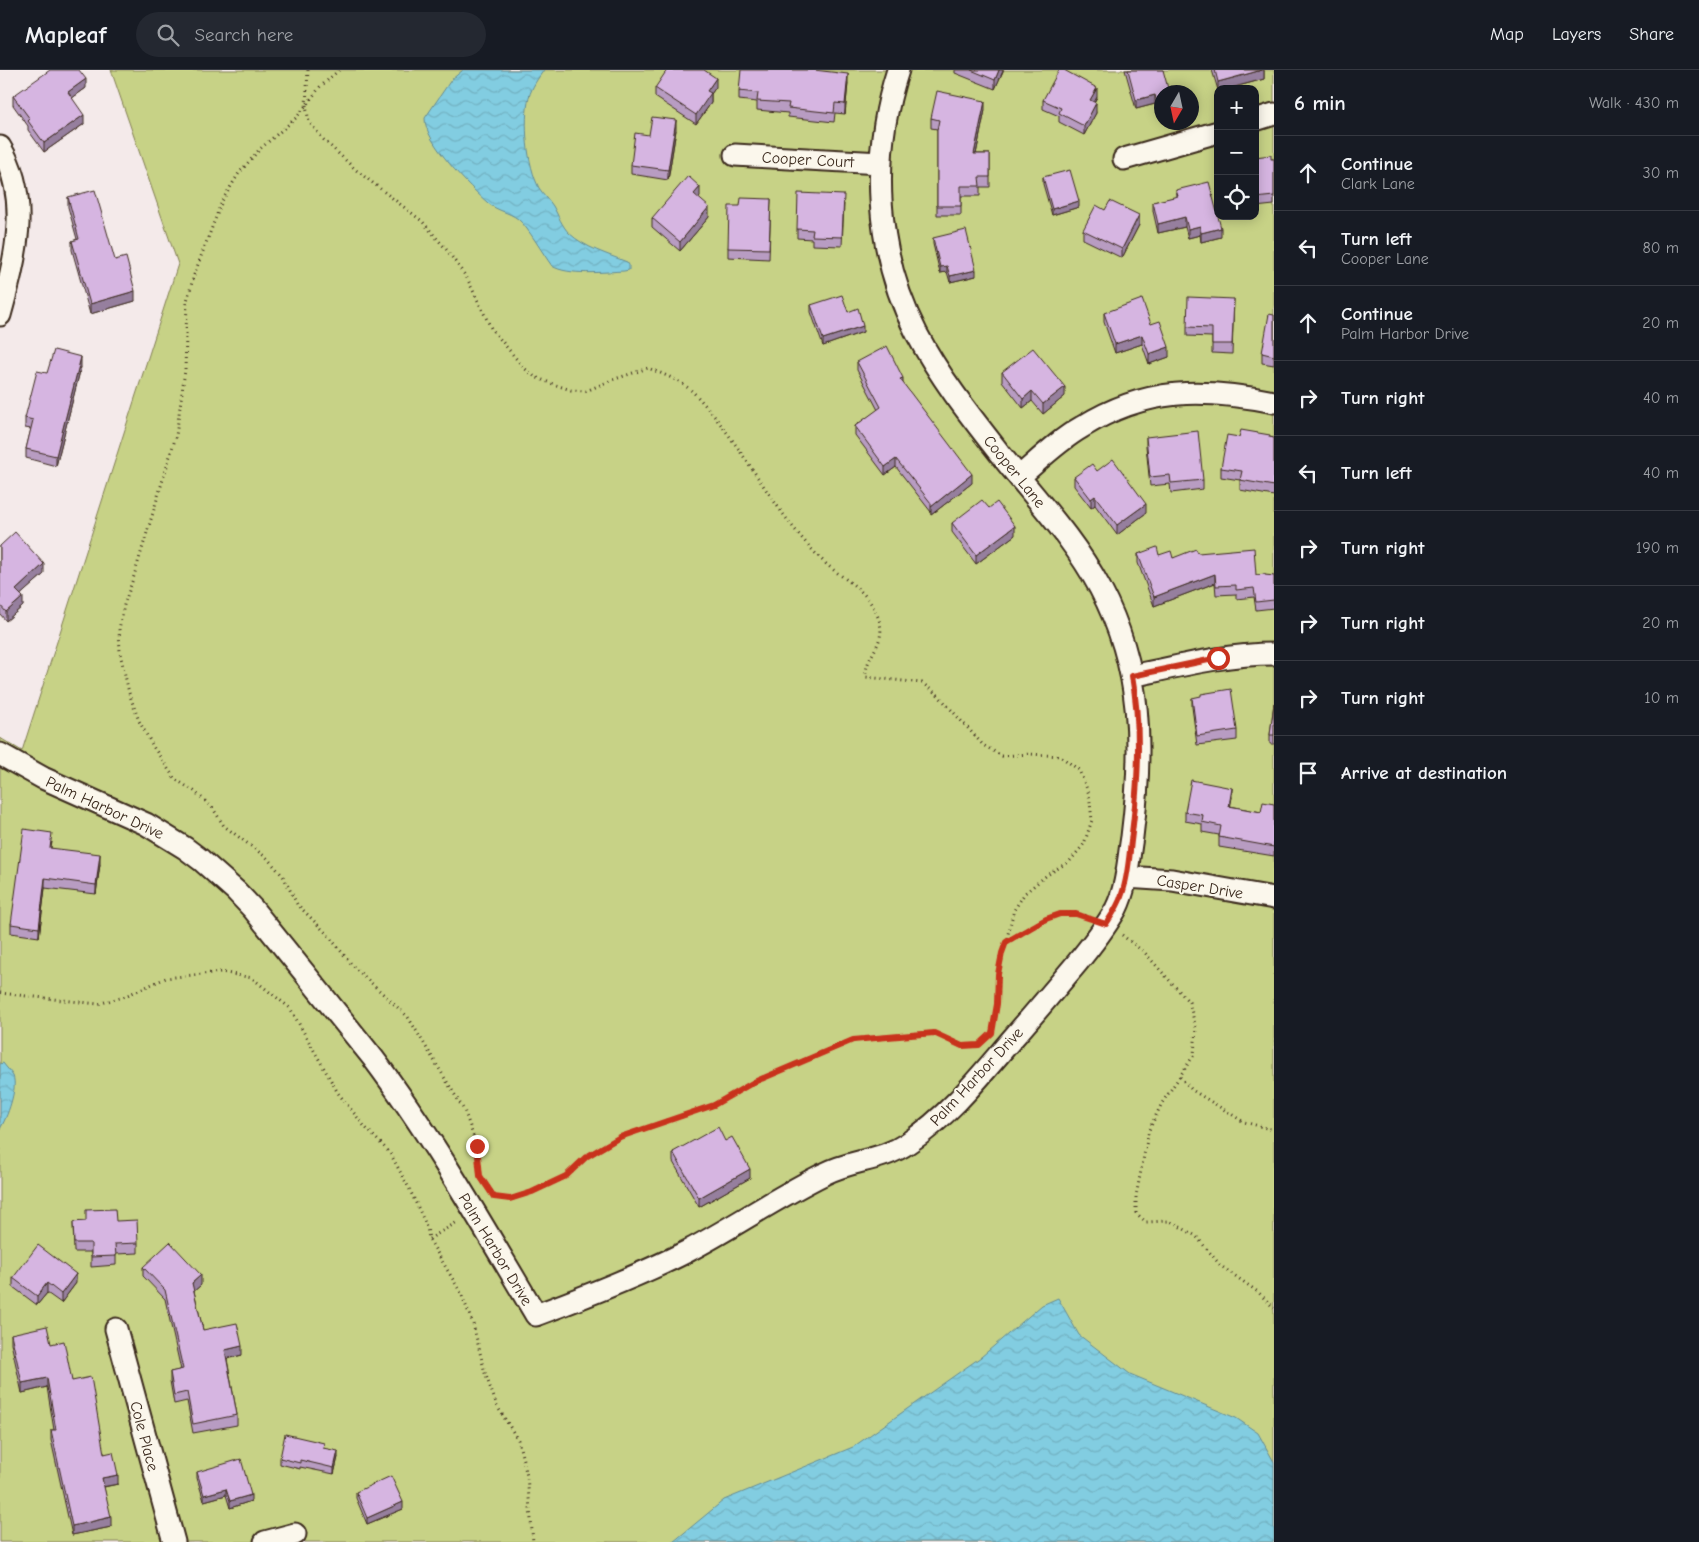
<!DOCTYPE html>
<meta charset="utf-8">
<style>
body{margin:0;font-family:"Comic Neue",sans-serif;background:#242831;color:#f1f3f6}
.controls{position:absolute;right:15px;top:15px;display:grid;overflow:hidden;border-radius:10px;box-shadow:0 2px 12px #0003}
.controls button{width:45px;height:45px;display:grid;place-items:center;padding:0;border:0;border-bottom:1px solid #363941;background:#171b24;color:#f1f3f6;font:25px sans-serif}
.compass{position:absolute;left:1154px;top:15px;width:45px;height:45px;border-radius:50%;background:#171b24;box-shadow:0 2px 12px #0003;rotate:189deg}
.stop{position:absolute;width:15px;height:15px;margin:-11px;border:4px solid #c8321e;border-radius:50%;background:#fff}
.stop.end{background:#c8321e;border-color:#fff;box-shadow:0 1px 5px #0008}
.list{margin:0;padding:0;list-style:none}
h2{display:flex;justify-content:space-between;align-items:center;height:65px;margin:0;padding:0 20px;font-size:21px}
h2 small{font-size:16px;font-weight:400;color:#9ea1a6}
.list li{display:grid;grid-template-columns:32px 1fr auto;gap:15px;align-items:center;box-sizing:border-box;height:75px;padding:0 20px;border-top:1px solid #363941}
.list b{display:block;font-size:19px;white-space:nowrap}
.list p{margin:0;font-size:16px;white-space:nowrap;color:#9ea1a6}
.list em{font-size:16px;font-style:normal;color:#9ea1a6}
.icon{flex:none;width:28px;height:28px;fill:none;stroke:currentColor;stroke-width:2;stroke-linecap:round;stroke-linejoin:round}
.map{position:relative;flex:none;width:1274px;height:1472px;overflow:hidden}
header{display:flex;align-items:center;gap:30px;box-sizing:border-box;height:70px;padding:0 25px;background:#171b24;border-bottom:1px solid #363941}
header strong{font-size:24px}
nav{display:flex;gap:28px;margin-inline-start:auto;font-size:18px}
.search{width:350px;height:45px;background:#242831;display:flex;align-items:center;gap:12px;box-sizing:border-box;padding:0 18px;border-radius:28px;color:#9ea1a6;font-size:19px}
main{display:flex}
aside{flex:1;background:#171b24}
.map>svg:first-child{display:block}
.grass{fill:#c7d286;stroke:#817e52;fill-rule:evenodd}
.water{fill:url(#water-waves);stroke:#668c93}
.lines{fill:none;stroke-linecap:round;stroke-linejoin:round}
.minor-casing{stroke:#3b2a1e;stroke-width:25}
.path{stroke:#3b2a1e;stroke-width:3;stroke-dasharray:1 4;stroke-linecap:butt}
.minor{stroke:#fbf7ec;stroke-width:21}
.wall{fill:#b89cc2;stroke:#3b2a1e}
.shaded-wall{fill:#967f9e;stroke:#3b2a1e}
.building{fill:#d6b5e1;stroke:#3b2a1e}
.route{stroke:#c8321e;stroke-width:6}
.labels{text-anchor:middle;stroke-width:4;stroke-linejoin:round;paint-order:stroke}
.street-label{font-size:16px;fill:#3b2a1e;stroke:#fbf7ec}
</style>
<header>
<strong>Mapleaf</strong>
<div class="search"><svg class="icon" aria-label="search" viewBox="0 0 24 24"><circle cx="10" cy="10" r="6"/><path d="M15 15l6 6"/></svg>Search here</div>
<nav><a>Map</a><a>Layers</a><a>Share</a></nav>
</header>
<main>
<div class="map">
<svg width="1274" height="1472" viewBox="0 0 1274 1472">
<defs>
<pattern id="water-waves" width="16" height="10" patternUnits="userSpaceOnUse" patternTransform="scale(1.25)"><rect width="16" height="10" fill="#82cde1"/><path d="M0 5q4-4 8 0t8 0" fill="none" stroke="#71b0c1"/></pattern>
</defs>
<rect width="100%" height="100%" fill="#f4eaea"/>
<filter id="ink" filterUnits="userSpaceOnUse"><feTurbulence type="fractalNoise" baseFrequency=".02" numOctaves="2"/><feDisplacementMap in="SourceGraphic" scale="10" xChannelSelector="R" yChannelSelector="G"/><feConvolveMatrix kernelMatrix="1 2 1 2 8 2 1 2 1" color-interpolation-filters="sRGB"/></filter>
<g filter="url(#ink)">
<!-- grass -->
<path class="grass" d="M111 0H1274V1472H0V668L22 681 178 194ZM1218 19H1255V146H1218ZM1162 22H1192V52H1162Z"/>
<!-- water -->
<path class="water" d="M463 0H544C538 8 532 17 529 27 523 52 527 95 539 118 543 124 549 130 553 136 558 145 562 156 569 163 585 178 607 184 627 192L629 195V200L624 201C605 202 568 206 552 196 543 184 528 157 518 149 509 142 497 141 488 133 470 117 424 72 425 48L451 10Z
M3 993C6 997 10 1001 13 1006 18 1018 7 1048 0 1059V994Z
M1058 1228 1079 1265 1130 1304 1236 1348 1258 1363 1274 1392V1472H673L724 1430 853 1377 981 1287 1042 1235Z"/>
<g class="lines">
<defs>
<path id="minor" d="M1255 50 1274 44
M0 77C32 129 15 191 0 245
M735 85 881 93
M1124 89 1218 62
M1019 407C1039 390 1059 370 1082 357 1146 317 1203 318 1274 332
M1132 606C1179 596 1226 584 1274 584
M0 684 43 708 146 754 185 778 201 790 236 821 253 839 373 988C434 1069 484 1158 536 1245 587 1226 639 1206 688 1181 734 1157 777 1127 824 1104 853 1089 880 1092 908 1073 950 1045 981 1005 1013 968 1035 943 1056 918 1077 893 1091 876 1105 858 1116 839 1127 817 1128 791 1132 767 1143 679 1143 599 1100 518 1073 467 1032 425 997 380 968 343 939 306 917 264 875 183 870 86 898 0
M1126 807 1172 810 1274 828
M116 1259 174 1472
M265 1472 295 1464"/>
</defs>
<!-- minor casing -->
<use href="#minor" class="minor-casing"/>
<!-- path -->
<path class="path" d="M308 0 306 36 309 52 324 70 356 100 422 151 446 179 467 208 491 258 523 297 535 307 553 314 571 320 586 321 612 310 648 298C663 304 682 311 694 323 743 374 772 441 823 491 844 511 866 517 878 547 889 574 864 585 866 607L922 613 938 625 983 675 1002 686 1030 684 1060 686 1079 700 1089 724 1092 750 1084 774 1070 791 1047 805 1025 823 1014 840 1006 872 1002 883 999 903 997 934 992 962
M339 0 320 17 297 47 260 79 239 103 222 131 194 205 187 231 185 300 176 366 134 506 124 535 119 559 120 583 129 623 139 651 154 678 175 709 194 721 212 737 224 756 267 788 283 806 297 834 327 864 353 896 408 947 464 1040 477 1076 480 1106 495 1127 510 1129 532 1122 567 1106 586 1087 620 1067 714 1035 754 1012 853 970 934 963 963 976 979 975 982 972
M1122 865 1145 883 1189 932 1196 958 1194 985 1162 1033 1149 1060 1136 1126V1143L1146 1152 1170 1151 1196 1166 1221 1196 1258 1222 1274 1238
M1007 872C1036 857 1055 835 1090 847
M0 923 98 934 123 927 166 908 221 902 252 908 290 938 338 1023 365 1057 390 1083 409 1118 427 1157 429 1169 461 1223 473 1254 485 1303 497 1336 518 1370 527 1406 533 1472
M1180 1007 1192 1020 1244 1052 1274 1060
M429 1169 459 1151"/>
<!-- minor -->
<use href="#minor" class="minor"/>
</g>
<!-- wall -->
<path class="wall" d="M955 0H1003V1L995 19 955 3Z
M1125 0H1163L1157 41 1155 34 1136 39Z
M1212 0H1264V9L1227 19H1218V20Z
M848 13 845 44 835 43 834 52 788 47V43L757 40V32L739 30V21Z
M716 17 711 24V33L696 54 655 27V18Z
M86 18 72 28 84 54 44 82 28 60V56L13 35V26Z
M1097 27 1094 32 1096 43 1084 65 1059 52V46L1043 39V30Z
M985 40 976 84H990V117H980V126H961V145H937V59L931 58V48Z
M676 60 668 110 631 104V95L649 65Z
M1255 87 1271 89H1274V135L1255 137Z
M1043 107 1079 137 1052 145 1043 114Z
M1176 120 1221 167 1201 172 1200 165 1188 168 1185 157 1158 163 1153 141V132L1176 127Z
M700 126 698 128 709 147 680 181 652 157V148Z
M68 127 135 231 90 244 72 180V171L77 169 68 137Z
M771 129 769 189 728 187V178L740 136Z
M844 134 842 176 812 175V169L797 168V159Z
M1139 155 1122 188 1083 169V160Z
M933 168 976 206 950 212 947 202 940 203 933 174Z
M1234 229 1232 284 1212 283V267L1187 266V257Z
M811 235 848 242 863 262 823 276 811 242Z
M1104 243 1151 254 1169 287 1149 294 1142 274 1115 283 1104 252Z
M1274 245V295L1262 293V283Z
M857 292 903 314 972 413 931 445V442L896 397 885 405 855 365V356L878 340 857 300Z
M81 297 56 396 26 388V379L31 359 25 358V348L47 303Z
M1002 302 1065 326 1043 344 1032 331 1023 338 1002 311Z
M1146 367 1203 410V419L1171 423 1170 414 1150 416 1146 376Z
M1239 367H1270L1274 368V426L1240 420V410L1221 407V398Z
M1097 401 1146 443 1117 465 1095 435 1091 438 1074 416V407Z
M989 438 1015 465 976 494 952 462V453Z
M0 476 44 504 20 525 23 536 6 551 0 544Z
M1198 483 1256 505 1274 506V538L1256 540 1254 527 1236 529V524L1216 525 1215 513 1154 536 1138 493V484L1159 485 1173 488Z
M1192 628 1237 660V670L1197 675 1192 637Z
M1274 633V674H1270V665Z
M1232 727 1230 736 1261 742 1274 734V786L1219 777V765L1202 762V754L1185 751V742Z
M52 772 51 778 100 794 96 824 45 818 39 867 11 863V854Z
M725 1071 750 1108 699 1137 673 1092V1082Z
M116 1151 138 1173V1183L116 1184V1195L91 1197V1182H74L73 1152Z
M143 1197 201 1215 194 1221 203 1260 242 1285 227 1289 237 1345V1355L193 1363 187 1331 174 1334 170 1311V1302L181 1300 165 1229 143 1206Z
M13 1208 76 1213 61 1233 47 1223 37 1235 13 1217Z
M11 1264 51 1274 72 1311 118 1414 104 1417 111 1457 72 1465 51 1370V1360H54L47 1317 22 1323 11 1273Z
M324 1378 338 1387 334 1404 300 1397V1399L280 1394V1388Z
M197 1402 251 1431 230 1438 226 1425 204 1431 197 1408Z
M356 1422 403 1439 367 1454 356 1428Z"/>
<!-- shaded-wall -->
<path class="shaded-wall" d="M999 0H1003V1L995 19V10Z
M1262 0H1264V9L1227 19H1218V12Z
M848 4V13L845 44V34Z
M716 8V17L711 24V33L696 54V45L707 21Z
M86 9V18L68 31V22Z
M1097 18V27L1090 40V30Z
M1155 25V34L1136 39V30Z
M1162 30V40L1157 41V32Z
M985 31V40L974 94V84Z
M1096 33V43L1084 65V56Z
M84 45V54L44 82V73Z
M676 50V60L668 110V100Z
M700 117V126L694 134V124Z
M1079 131V137L1052 145V139Z
M709 137V147L680 181V172Z
M1139 145V155L1122 188V179Z
M1185 147V157L1158 163V154Z
M1200 156V165L1188 168V159Z
M1221 158V167L1201 172V163Z
M947 196V202L940 203V197Z
M976 200V206L950 212V206Z
M135 221V231L90 244V234Z
M863 256V262L823 276V269Z
M1142 265V274L1115 283V274Z
M1169 277V287L1149 294V284Z
M81 287V297L56 396V386Z
M903 308V316L900 309Z
M1065 317V326L1043 344V334Z
M1032 321V331L1023 338V329Z
M896 389V397L885 405V397Z
M972 404V413L931 445V437Z
M1095 426V435L1091 438V429Z
M1146 434V443L1117 465V455Z
M1015 456V465L976 494V485Z
M44 494V504L16 529V520Z
M1215 504V513L1154 536V527Z
M23 527V536L6 551V542Z
M1232 718V727L1229 745V736Z
M100 784V794L96 824V815Z
M45 808V818L39 867V858Z
M750 1099V1108L699 1137V1128Z
M76 1204V1213L61 1233V1224Z
M201 1205V1215L192 1223V1213Z
M47 1213V1223L37 1235V1226Z
M242 1276V1285L225 1289V1280Z
M47 1308V1317L22 1323V1313Z
M338 1381V1387L334 1404V1398Z
M118 1405V1414L102 1417V1408Z
M226 1419V1425L204 1431V1425Z
M251 1425V1431L230 1438V1431Z
M403 1432V1439L367 1454V1448Z
M111 1447V1457L72 1465V1456Z"/>
<!-- building -->
<path class="building" d="M50 0H79L86 9 68 22 84 45 44 73 28 51 30 49 13 26Z
M667 0H704L716 8 707 21 711 23 696 45 655 18Z
M741 0H814L848 4 845 34 835 33 834 43 788 38 789 33 757 31 758 23 739 21Z
M971 0H999L995 10Z
M1059 0H1064L1097 18 1090 30 1096 33 1084 56 1059 43 1061 38 1043 30Z
M1128 0H1163L1169 22H1162V30L1157 32 1155 25 1136 30Z
M1215 0H1262L1218 12Z
M937 21 985 31 974 84H990V107H979L980 116H961V136H937V60L939 50 931 48Z
M652 47 676 50 668 100 631 95 635 63 649 65Z
M1271 85V89H1274V126L1255 128V87Z
M1070 100 1079 131 1052 139 1043 107Z
M688 106 700 117 694 124 709 137 680 172 652 148Z
M1209 112 1221 158 1201 163 1200 156 1188 159 1185 147 1158 154 1153 132 1178 126 1176 120Z
M95 120 115 190 126 187 135 221 90 234 72 171 79 169 68 127Z
M798 123 844 125 842 167 812 166 813 160 797 159Z
M741 128 771 129 769 179 728 178 729 136H740Z
M1110 131 1139 145 1122 179 1083 160 1096 135 1105 140Z
M966 160 976 200 950 206 947 196 940 197 933 168Z
M842 225 848 242 858 238 863 256 823 269 811 235Z
M1188 227 1234 229 1232 274H1212V258L1187 257Z
M1142 229 1151 254 1160 251 1169 277 1149 284 1142 265 1115 274 1104 243Z
M1269 244 1274 245V286L1262 283Z
M887 276 903 308 900 309 972 404 931 437V433L896 389 885 397 855 356 881 337 857 292Z
M1033 278 1065 317 1043 334 1032 321 1023 329 1002 302Z
M54 280 81 287 56 386 26 379 33 350 25 348 37 301 47 303Z
M1241 360 1270 365 1269 367 1274 368V416L1240 410 1242 401 1221 398 1227 365 1239 367Z
M1198 361 1203 410 1171 413 1170 405 1150 407 1146 367Z
M1113 389 1146 434 1117 455 1095 426 1091 429 1074 407 1092 394 1097 401Z
M982 430 989 438 997 432 1015 456 976 485 952 453Z
M15 462 44 494 16 520 23 527 6 542 0 535V476Z
M1157 477 1159 485 1171 481 1173 488 1196 479 1198 483 1254 478 1256 505 1265 504V505L1274 506V530L1256 532 1254 518 1236 520V515L1216 516 1215 504 1154 527 1138 484Z
M1231 619 1237 660 1197 666 1192 628 1201 626V624Z
M1274 633V665H1270Z
M1191 710 1232 718 1229 736 1261 742 1263 732 1274 734V777L1219 767 1221 756 1202 752 1203 745 1185 742Z
M24 759 52 763 50 778 100 784 96 815 45 808 39 858 11 854Z
M718 1057 725 1071 732 1067 750 1099 699 1128 673 1082Z
M115 1139 116 1151 137 1150 138 1173 115 1174 116 1186 91 1187V1173H74L73 1152 86 1151V1140Z
M170 1172 201 1205 192 1213 203 1260 237 1253 242 1276 225 1280 237 1345 193 1354 187 1322 174 1325 170 1302 183 1299 165 1220 143 1197Z
M38 1175 76 1204 61 1224 47 1213 37 1226 13 1208Z
M47 1256 51 1274 64 1271 72 1311 91 1307 104 1384 113 1382 118 1405 102 1408 111 1447 72 1456 51 1360H56L47 1308 22 1313 11 1264Z
M285 1364 324 1373 323 1378 338 1381 334 1398 300 1390V1393L280 1388Z
M241 1389 251 1425 230 1431 226 1419 204 1425 197 1402Z
M391 1406 403 1432 367 1448 356 1422Z"/>
</g>
<g class="lines" filter="url(#ink)">
<!-- route -->
<path class="route" d="M477 1076 480 1106 494 1127 510 1129 532 1122 566 1106 586 1087 620 1067 714 1035 754 1012 853 970 934 963 962 976 979 975 992 963 997 934 998 904 1002 883 1006 872 1046 849 1060 844H1076L1106 854C1112 845 1119 835 1122 824 1128 807 1129 789 1131 771 1138 716 1142 661 1132 606L1218 588"/>
</g>
<g class="labels">
<!-- street labels -->
<g class="street-label">
<text transform="translate(808 89) rotate(3)" y="6">Cooper Court</text>
<text transform="translate(1015 401) rotate(51)" y="6">Cooper Lane</text>
<text transform="translate(105 737) rotate(25)" y="6">Palm Harbor Drive</text>
<text transform="translate(1200 816) rotate(9)" y="6">Casper Drive</text>
<text transform="translate(976 1006) rotate(-47)" y="6">Palm Harbor Drive</text>
<text transform="translate(496 1179) rotate(59)" y="6">Palm Harbor Drive</text>
<text transform="translate(145 1366) rotate(75)" y="6">Cole Place</text>
</g>
</g>
</svg>
<div class="controls">
<button>+</button>
<button>−</button>
<button><svg class="icon" aria-label="locate" viewBox="0 0 24 24"><circle cx="12" cy="12" r="6"/><path d="M12 2v4M12 18v4M2 12h4M18 12h4"/></svg></button>
</div>
<svg class="compass" viewBox="-18 -18 36 36"><path d="M0-13l5 13h-10z" fill="#e53935"/><path d="M0 13l5-13h-10z" fill="#9ea1a6"/></svg>
<div class="stop" style="left:1218px;top:588px"></div>
<div class="stop end" style="left:477px;top:1076px"></div>
</div>
<aside>
<h2>6 min<small>Walk · 430 m</small></h2>
<ul class="list">
<li><svg class="icon" aria-label="ahead" viewBox="0 0 24 24"><path d="M12 20V5M6 11l6-6 6 6"/></svg><div><b>Continue</b><p>Clark Lane</p></div><em>30 m</em></li>
<li><svg class="icon" aria-label="left" viewBox="0 0 24 24"><path d="M17 20v-9H6M10 6l-5 5 5 5"/></svg><div><b>Turn left</b><p>Cooper Lane</p></div><em>80 m</em></li>
<li><svg class="icon" aria-label="ahead" viewBox="0 0 24 24"><path d="M12 20V5M6 11l6-6 6 6"/></svg><div><b>Continue</b><p>Palm Harbor Drive</p></div><em>20 m</em></li>
<li><svg class="icon" aria-label="right" viewBox="0 0 24 24"><path d="M7 20v-9h11M14 6l5 5-5 5"/></svg><div><b>Turn right</b></div><em>40 m</em></li>
<li><svg class="icon" aria-label="left" viewBox="0 0 24 24"><path d="M17 20v-9H6M10 6l-5 5 5 5"/></svg><div><b>Turn left</b></div><em>40 m</em></li>
<li><svg class="icon" aria-label="right" viewBox="0 0 24 24"><path d="M7 20v-9h11M14 6l5 5-5 5"/></svg><div><b>Turn right</b></div><em>190 m</em></li>
<li><svg class="icon" aria-label="right" viewBox="0 0 24 24"><path d="M7 20v-9h11M14 6l5 5-5 5"/></svg><div><b>Turn right</b></div><em>20 m</em></li>
<li><svg class="icon" aria-label="right" viewBox="0 0 24 24"><path d="M7 20v-9h11M14 6l5 5-5 5"/></svg><div><b>Turn right</b></div><em>10 m</em></li>
<li><svg class="icon" aria-label="arrive" viewBox="0 0 24 24"><path d="M6 21V4h12l-3 4 3 4H6"/></svg><div><b>Arrive at destination</b></div></li>
</ul>
</aside>
</main>
